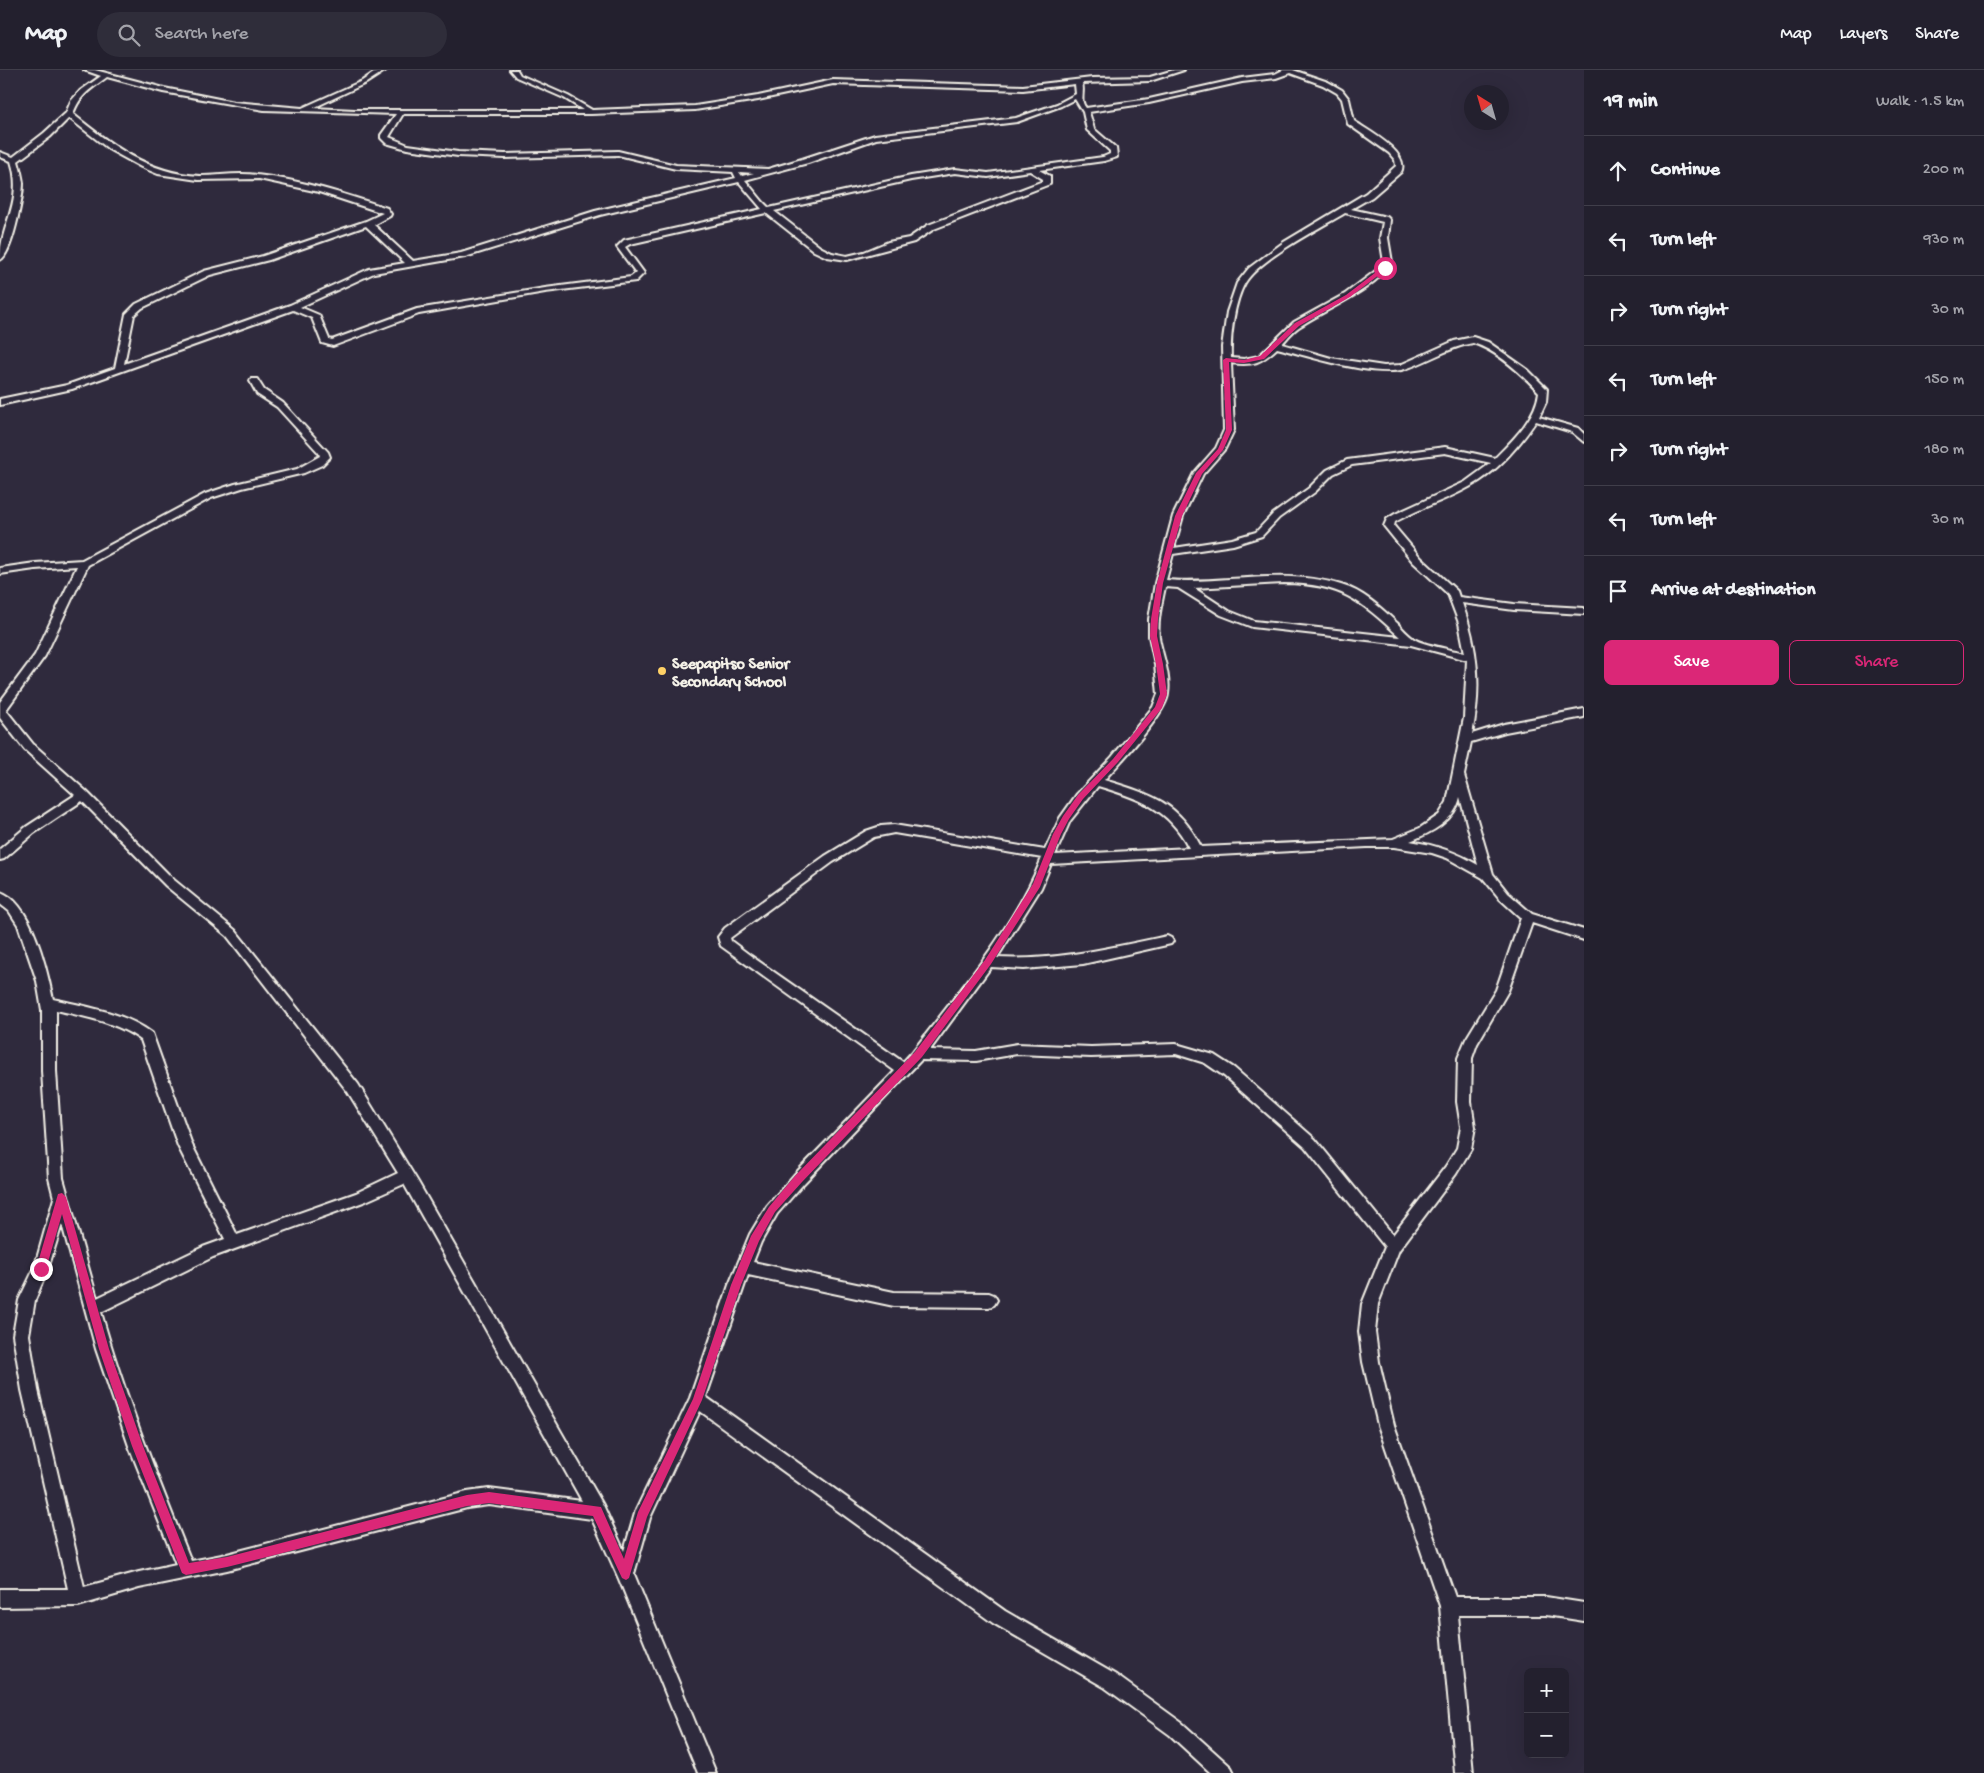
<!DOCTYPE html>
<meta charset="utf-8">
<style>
body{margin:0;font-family:"Gochi Hand",sans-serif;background:#2f2d3a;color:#f1f3f6}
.controls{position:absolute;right:15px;bottom:15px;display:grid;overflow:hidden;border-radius:8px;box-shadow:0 5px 20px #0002}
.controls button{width:45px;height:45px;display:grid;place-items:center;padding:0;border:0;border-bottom:1px solid #403e4a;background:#23202e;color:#f1f3f6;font:25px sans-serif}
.compass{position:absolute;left:1464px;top:15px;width:45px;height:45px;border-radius:50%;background:#23202e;box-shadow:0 5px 20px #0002;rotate:323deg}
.stop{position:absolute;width:15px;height:15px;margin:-11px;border:4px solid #db2777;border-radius:50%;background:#fff}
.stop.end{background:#db2777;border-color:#fff;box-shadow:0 1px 5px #0008}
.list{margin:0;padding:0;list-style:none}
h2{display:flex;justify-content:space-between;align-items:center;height:65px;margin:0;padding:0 20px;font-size:21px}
h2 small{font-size:16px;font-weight:400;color:#a3a3aa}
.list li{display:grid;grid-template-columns:32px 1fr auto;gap:15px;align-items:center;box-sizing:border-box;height:70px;padding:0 20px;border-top:1px solid #403e4a}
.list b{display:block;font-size:19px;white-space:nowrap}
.list em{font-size:16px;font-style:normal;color:#a3a3aa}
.actions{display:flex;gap:10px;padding:15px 20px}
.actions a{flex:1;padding:11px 0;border:1px solid #db2777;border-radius:8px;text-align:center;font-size:18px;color:#db2777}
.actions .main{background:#db2777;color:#fff}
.icon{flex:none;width:28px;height:28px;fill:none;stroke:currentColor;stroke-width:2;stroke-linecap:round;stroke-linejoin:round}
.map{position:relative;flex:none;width:1584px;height:1703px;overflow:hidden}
header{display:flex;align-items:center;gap:30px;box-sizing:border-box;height:70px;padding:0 25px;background:#23202e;border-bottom:1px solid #403e4a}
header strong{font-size:24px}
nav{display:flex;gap:28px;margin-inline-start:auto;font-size:18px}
.search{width:350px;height:45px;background:#2f2d3a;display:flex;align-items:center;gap:12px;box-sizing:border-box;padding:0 18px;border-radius:28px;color:#a3a3aa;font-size:19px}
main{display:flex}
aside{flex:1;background:#23202e}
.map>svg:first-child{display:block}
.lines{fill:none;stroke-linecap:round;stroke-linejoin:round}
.street-casing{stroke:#f4f1e8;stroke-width:4}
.street{fill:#2f2a3d;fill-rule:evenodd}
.route{fill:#db2777}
.poi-dot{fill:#ffd166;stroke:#2f2a3d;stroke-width:2}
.labels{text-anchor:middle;stroke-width:4;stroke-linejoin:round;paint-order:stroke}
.poi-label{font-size:16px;font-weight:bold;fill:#f4f1e8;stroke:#2f2a3d;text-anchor:start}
</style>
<header>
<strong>Map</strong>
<div class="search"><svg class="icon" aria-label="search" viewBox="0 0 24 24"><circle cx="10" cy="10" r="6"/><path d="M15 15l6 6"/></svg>Search here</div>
<nav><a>Map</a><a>Layers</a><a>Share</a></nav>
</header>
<main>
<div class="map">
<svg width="1584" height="1703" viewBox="0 0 1584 1703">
<rect width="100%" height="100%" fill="#2f2a3d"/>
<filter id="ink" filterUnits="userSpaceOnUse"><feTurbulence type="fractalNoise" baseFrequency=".02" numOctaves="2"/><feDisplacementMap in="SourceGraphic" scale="10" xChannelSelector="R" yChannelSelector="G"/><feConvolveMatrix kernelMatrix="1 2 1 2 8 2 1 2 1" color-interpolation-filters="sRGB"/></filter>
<g filter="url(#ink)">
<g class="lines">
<defs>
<path id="street" d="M84 0H95L164 18 234 32 302 38 362 11 378 0H386L366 13 313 38 355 40H583L564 28 516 7 510 0H517L520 5 568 26 592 40 695 36 758 26 833 10 1023 16 1092 8 1150 7 1174 0H1184L1150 11 1082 13C1085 22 1079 30 1086 38L1149 29 1242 8 1275 4 1283 0H1293L1328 12 1342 20 1349 29 1354 51C1367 60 1411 83 1401 102L1372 127 1351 139 1387 147 1390 150 1388 168 1392 192C1376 219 1328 238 1302 255 1294 259 1288 267 1282 274L1331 288 1384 296 1400 295 1454 271 1473 267 1488 272 1528 300 1547 319 1546 332 1539 347 1578 358 1584 364V372L1572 362 1536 351C1519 376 1497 402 1471 416 1447 430 1419 438 1395 452L1394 456 1421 488 1457 521 1459 527 1514 534 1584 538V544L1514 540 1462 533C1478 577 1482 618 1472 664L1504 654 1584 639V647L1505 662 1471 672 1464 705 1493 804 1508 823 1532 844 1584 860V870L1532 853 1508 921 1477 974 1472 988 1471 1032 1475 1057 1471 1079 1456 1104 1399 1180 1378 1234 1375 1262 1379 1292 1394 1355 1455 1527H1546L1584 1533V1551L1546 1545H1458L1473 1703H1455L1440 1536 1378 1355 1363 1292 1359 1262 1362 1234 1385 1177 1305 1077 1224 1006 1205 993 1176 984 1091 987 1017 984 976 991 921 990 804 1113 777 1144 761 1172 753 1192 894 1222 989 1223 994 1225 997 1230 994 1235 989 1237 894 1236 748 1205 706 1327 1005 1541 1116 1605 1182 1653 1231 1697 1234 1703H1211L1170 1665 1104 1617 993 1553 700 1341 650 1448 634 1504 716 1703H698L619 1509 592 1449 489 1435 467 1438 227 1500 139 1518 78 1536 0 1537V1519H68L22 1320 13 1265 19 1230 34 1199 54 1128 49 1108 42 1001V940L37 911 18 855 9 841 0 834V822C32 832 47 900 53 929 87 937 123 942 152 963L192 1075 237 1165 356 1123 398 1103 348 1022 227 866 166 816 82 731 34 763 4 789 0 790V779L26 757 75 725 25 680 0 648V632L35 585 77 496 35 499 0 504V498L35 493 82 490 205 424 235 414 297 399 320 386 319 383 277 337 257 324 250 311 251 309H257L264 320 283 333 328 382 330 387 322 395 304 403 242 418 211 428 88 495 45 586 6 640 33 674 87 722 174 810 235 860 358 1014 418 1112 603 1435 624 1481 636 1440 690 1328 729 1215 750 1164 767 1136 794 1105 895 1001 721 876 718 867 725 858 825 786 866 761 881 756 894 755 1045 780 1060 748 1077 724 1112 687 1153 637 1158 624 1155 594 1149 566V549L1155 513 1173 446 1194 403 1216 378 1224 360 1222 277 1227 242 1237 213 1249 198 1284 172 1366 123 1396 96 1395 90 1389 83 1348 54 1342 29 1337 23 1323 15 1290 3 1276 8 1242 12 1149 33 1089 42 1094 59 1116 78 1117 87 1104 91 1039 100 1050 106V114L934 159 914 172 847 190 827 187 814 181 766 143 630 174 625 177 644 203 636 211 545 222 419 244 333 276 322 273 312 248 293 240 72 319 0 335V329L67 315 115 298 126 244 136 234 204 201 263 186 366 151 383 143 319 122 259 109 198 110 158 104 141 97 110 80 69 48 50 67 18 91C20 98 22 105 23 113 23 127 12 185 0 190 0 154 24 132 11 91L0 87V82L13 87 44 63 66 43 71 31 80 21 101 6ZM107 7 163 22 264 40 396 44 381 65V68L386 73 407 79 458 86 505 88 618 85 676 99 733 102 736 108 595 141 461 183 413 191 374 155 390 146 391 144 387 138C345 124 301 110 257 105 238 102 219 106 200 106 149 104 111 75 73 44 80 24 91 19 107 7ZM833 14 1023 20 1075 14 1076 24 1057 34 1016 48 875 65 802 89 768 99 676 95 618 81 505 84 458 82 408 75 389 67 403 44H591L695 40 758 30ZM1075 29 1083 42 1087 60 1110 81V84L1103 87 988 103 955 99 911 106 769 138 763 132 745 110 808 93 876 69 1017 52 1061 36ZM1030 101 1043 109V111L928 155 909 168 888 172 864 182 847 186 832 183 820 177 774 141 911 110 955 103 988 107ZM739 102 754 103 742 106ZM739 112 762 139 624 170 617 177 636 203 631 207 545 218 417 239 332 270 329 269 319 245 300 237 374 203 465 187 600 145ZM1345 143 1383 152 1380 168 1384 192 1382 196 1345 224 1294 252 1259 286 1244 289 1231 288C1230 267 1234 232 1245 213 1259 189 1320 158 1345 143ZM366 156 405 193 369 199 290 235 124 294 134 245 142 238 210 205 269 190ZM1473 273C1498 281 1521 303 1539 322 1536 348 1513 370 1495 388L1445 377 1347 390 1327 400 1309 418 1273 444 1256 462 1232 469 1174 478 1183 446 1203 404 1225 379 1234 360 1231 293C1253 296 1261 293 1277 278 1308 286 1375 308 1405 299 1428 292 1448 277 1473 273ZM1445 383 1491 393 1465 412 1395 444 1387 449 1384 456 1413 492 1448 524 1459 553 1465 583C1453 580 1423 575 1414 569 1408 565 1402 558 1397 553 1381 538 1363 521 1341 515 1284 497 1224 515 1166 510L1173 484 1233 475 1262 466 1279 448 1315 422 1333 404 1352 395ZM1284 513C1341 514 1359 529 1400 567L1254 551 1229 541 1194 518ZM1165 517 1178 518 1221 545 1252 557 1411 575 1467 590 1464 648 1447 732 1439 745 1420 758 1393 769 1201 777C1178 731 1150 724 1104 710 1119 694 1166 644 1168 624 1171 605 1162 585 1159 567 1157 550 1162 533 1165 517ZM1098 716C1138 728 1169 738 1189 778L1055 785 1070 751ZM1460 727 1478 795C1456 782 1436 775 1410 771 1431 763 1455 751 1460 727ZM894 763 1042 788C1014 858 959 921 913 981L903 992 751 886 731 871 730 868 833 792 874 767ZM1367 777H1394L1432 783 1447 788 1483 808 1500 829 1521 848 1496 920 1466 969 1458 988 1457 1032 1461 1057 1457 1078 1446 1096 1393 1165 1315 1069 1234 998 1214 985 1176 974 1091 977 1017 974 976 981 930 980 991 897 1024 899 1083 894 1171 874 1173 871 1171 868 1167 866C1110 878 1056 891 997 888L1041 818 1051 794ZM56 940C85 947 117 952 141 970L178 1076 225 1169 203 1177 97 1228 63 1108 56 1001ZM404 1114 582 1431 489 1419 467 1422 227 1484 191 1491C158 1409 125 1327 101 1242L213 1187 366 1131ZM62 1154 96 1279 129 1376 176 1494 139 1502 84 1517 38 1320 29 1265 35 1230 48 1199Z"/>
</defs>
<!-- street casing -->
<use href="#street" class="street-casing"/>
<!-- street -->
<use href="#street" class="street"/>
</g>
</g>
<!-- route -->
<path class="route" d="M1384 196 1388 198 1350 227 1299 256 1264 289 1244 293 1229 292 1232 360 1223 380 1202 404 1182 446 1163 513 1158 549 1157 566 1163 594 1167 624 1162 638 1118 692 1083 729 1069 749 1061 764 1040 817 991 894 922 987 802 1112 775 1142 759 1171 741 1215 702 1330 647 1447 629 1508 626 1510 622 1508 593 1446 489 1433 467 1436 227 1497 186 1505 182 1503 132 1376 99 1279 62 1144 46 1199 41 1204 36 1199 58 1124 62 1123 66 1127 109 1279 143 1376 189 1493 227 1487 467 1425 489 1422 601 1437 624 1489 638 1442 693 1329 731 1215 751 1166 769 1137 795 1106 915 982 985 890 1033 814 1053 764 1063 746 1078 725 1113 689 1155 637 1160 624 1156 594 1150 566 1151 549 1157 513 1175 446 1196 403 1218 379 1226 360 1223 290 1226 288 1244 290 1260 286 1295 253 1346 225Z"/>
<!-- markers -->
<circle class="poi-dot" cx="662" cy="601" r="5"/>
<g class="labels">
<!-- poi labels -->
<g class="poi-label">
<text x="672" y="598">Seepapitso Senior<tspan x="672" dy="18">Secondary School</tspan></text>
</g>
</g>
</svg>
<div class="controls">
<button>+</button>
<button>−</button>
</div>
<svg class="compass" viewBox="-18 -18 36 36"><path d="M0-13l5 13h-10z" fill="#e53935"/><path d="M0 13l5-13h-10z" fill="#a3a3aa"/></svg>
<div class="stop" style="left:1385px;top:198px"></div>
<div class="stop end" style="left:41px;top:1199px"></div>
</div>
<aside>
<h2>19 min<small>Walk · 1.5 km</small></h2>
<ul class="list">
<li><svg class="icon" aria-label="ahead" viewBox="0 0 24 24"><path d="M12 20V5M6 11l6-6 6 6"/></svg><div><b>Continue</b></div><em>200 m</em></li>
<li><svg class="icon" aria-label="left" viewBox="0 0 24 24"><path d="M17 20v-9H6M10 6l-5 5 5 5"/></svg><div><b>Turn left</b></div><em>930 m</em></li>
<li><svg class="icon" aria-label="right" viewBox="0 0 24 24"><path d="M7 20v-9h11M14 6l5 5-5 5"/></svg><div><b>Turn right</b></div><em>30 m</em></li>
<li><svg class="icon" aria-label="left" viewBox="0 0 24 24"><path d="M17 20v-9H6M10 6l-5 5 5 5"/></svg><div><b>Turn left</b></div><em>150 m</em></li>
<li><svg class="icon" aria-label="right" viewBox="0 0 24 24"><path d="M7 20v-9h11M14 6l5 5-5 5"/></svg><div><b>Turn right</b></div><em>180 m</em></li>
<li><svg class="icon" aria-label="left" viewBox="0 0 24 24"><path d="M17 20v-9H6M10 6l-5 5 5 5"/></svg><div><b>Turn left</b></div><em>30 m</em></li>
<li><svg class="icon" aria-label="arrive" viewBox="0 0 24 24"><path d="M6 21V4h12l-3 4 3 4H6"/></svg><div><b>Arrive at destination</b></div></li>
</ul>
<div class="actions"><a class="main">Save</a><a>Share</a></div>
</aside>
</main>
